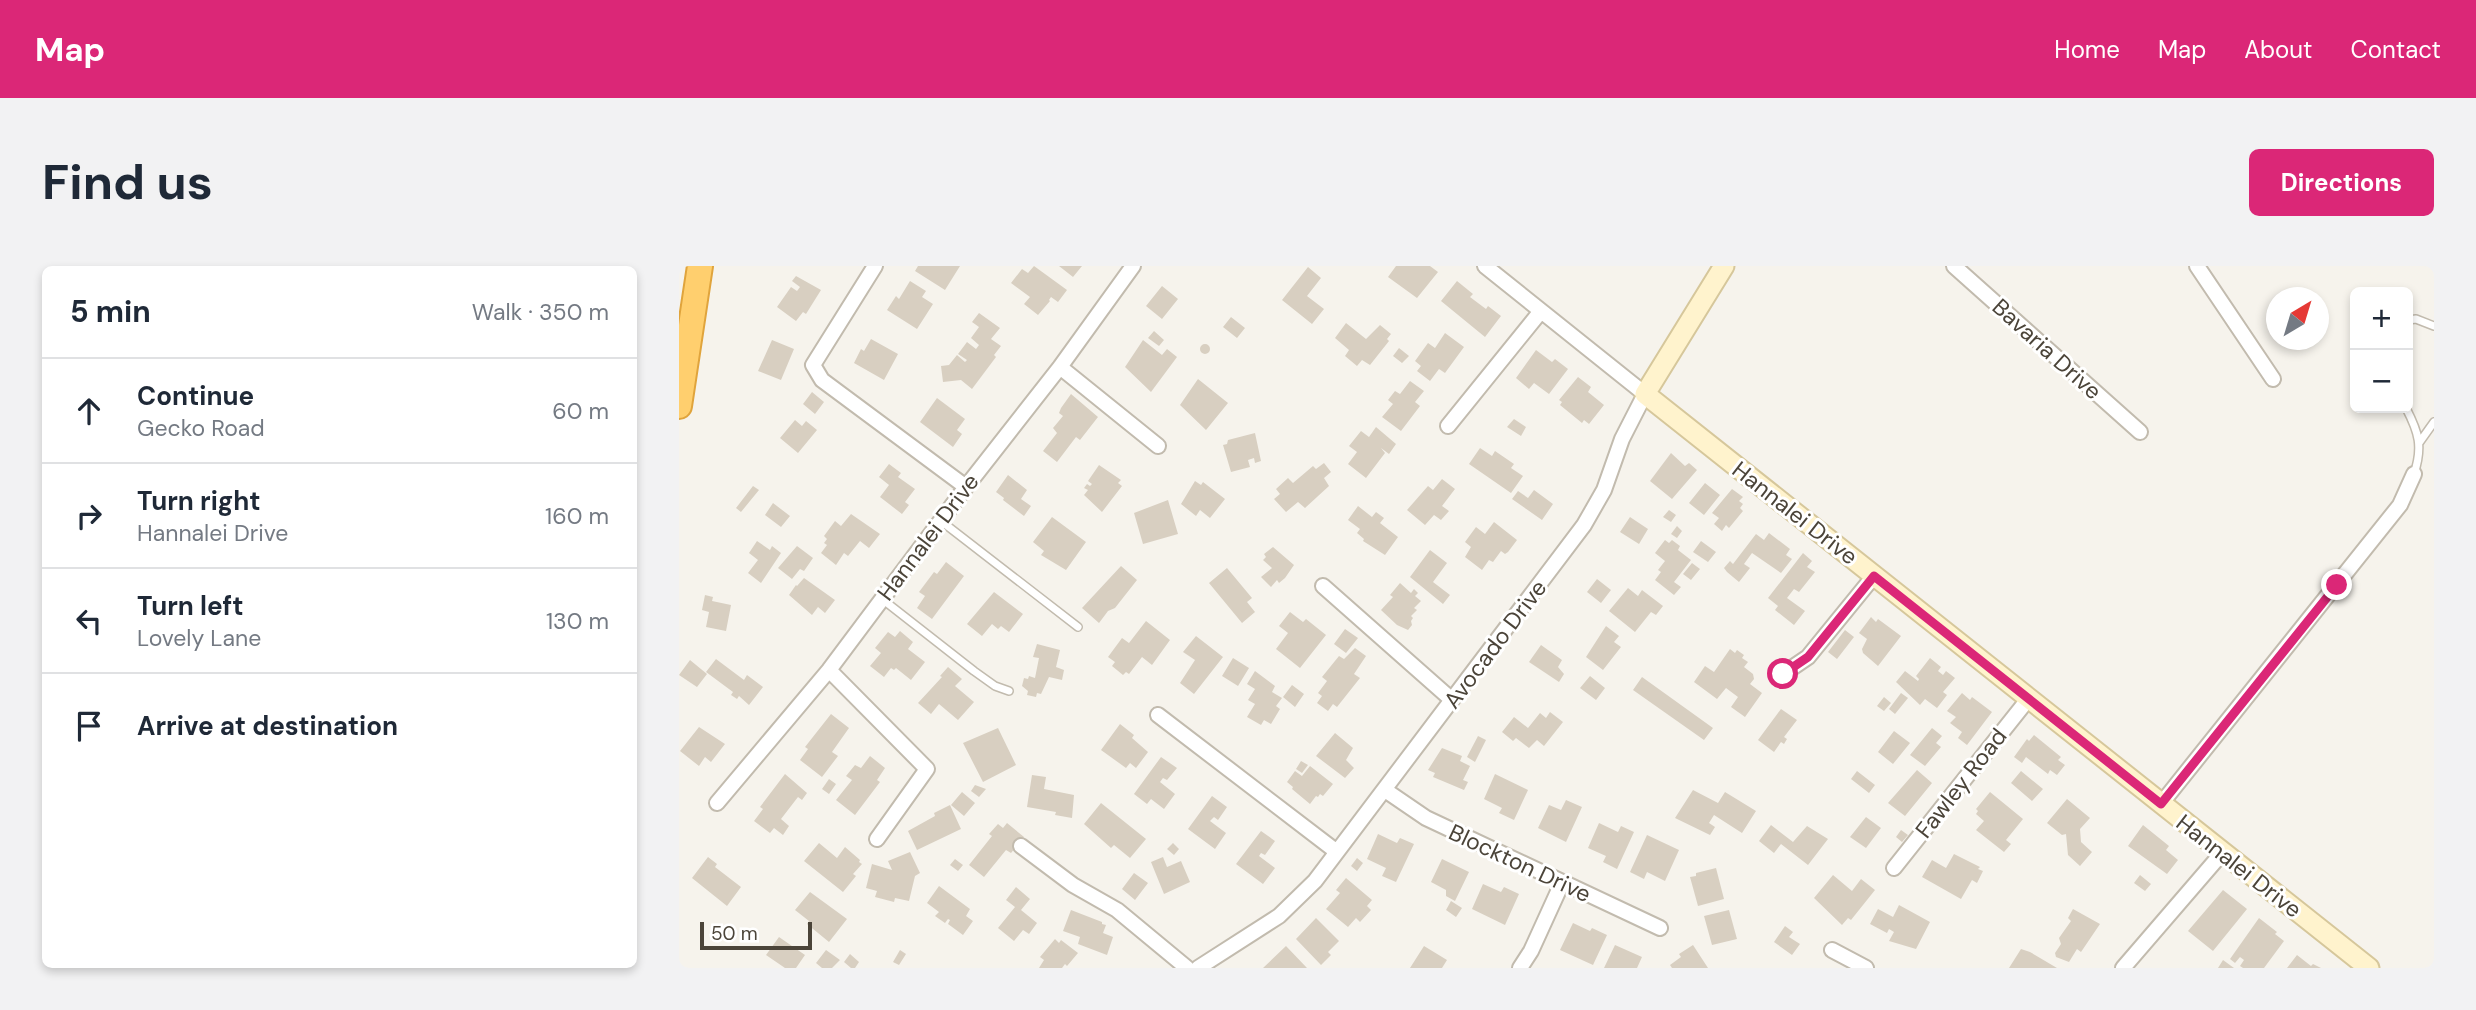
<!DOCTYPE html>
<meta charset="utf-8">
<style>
body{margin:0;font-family:"DM Sans",sans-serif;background:#f2f2f3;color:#1f2937}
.controls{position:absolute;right:21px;top:21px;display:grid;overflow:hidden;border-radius:10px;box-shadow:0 4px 10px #0003}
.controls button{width:63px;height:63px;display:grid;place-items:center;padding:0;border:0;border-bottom:2px solid #e0e1e3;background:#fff;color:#1f2937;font:35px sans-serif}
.compass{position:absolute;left:1587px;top:21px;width:63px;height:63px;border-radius:50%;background:#fff;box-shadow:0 4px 10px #0003;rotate:38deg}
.scale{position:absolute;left:21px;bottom:18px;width:112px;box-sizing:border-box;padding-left:7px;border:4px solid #4b4439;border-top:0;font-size:19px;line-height:24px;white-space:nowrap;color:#4b4439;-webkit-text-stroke:5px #fff;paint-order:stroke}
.stop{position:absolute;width:21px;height:21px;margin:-16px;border:5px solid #db2777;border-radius:50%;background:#fff}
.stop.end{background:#db2777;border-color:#fff;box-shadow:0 2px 7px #0008}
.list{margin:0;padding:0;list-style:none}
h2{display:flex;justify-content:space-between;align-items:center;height:91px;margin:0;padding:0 28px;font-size:30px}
h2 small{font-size:23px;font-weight:400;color:#747a83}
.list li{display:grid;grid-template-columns:46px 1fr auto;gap:21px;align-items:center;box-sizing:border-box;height:105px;padding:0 28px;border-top:2px solid #e0e1e3}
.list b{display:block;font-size:26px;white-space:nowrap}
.list p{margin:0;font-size:23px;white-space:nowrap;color:#747a83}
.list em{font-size:23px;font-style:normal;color:#747a83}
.icon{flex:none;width:38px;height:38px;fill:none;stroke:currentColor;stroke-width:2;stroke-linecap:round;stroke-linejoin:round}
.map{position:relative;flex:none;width:1755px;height:702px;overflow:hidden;border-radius:10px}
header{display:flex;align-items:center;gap:42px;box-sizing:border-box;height:98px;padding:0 35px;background:#db2777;color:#fff}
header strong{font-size:33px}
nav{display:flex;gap:38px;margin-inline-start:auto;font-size:24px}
.intro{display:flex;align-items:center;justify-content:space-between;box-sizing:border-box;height:168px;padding:0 42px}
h1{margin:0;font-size:49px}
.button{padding:18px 32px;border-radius:10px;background:#db2777;color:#fff;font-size:24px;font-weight:700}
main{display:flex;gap:42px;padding:0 42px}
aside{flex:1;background:#fff;border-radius:10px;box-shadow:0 4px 10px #0003}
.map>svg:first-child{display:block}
.building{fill:#d8cfc1}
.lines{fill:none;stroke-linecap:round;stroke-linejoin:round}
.lane-casing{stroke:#c2bbae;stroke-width:10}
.street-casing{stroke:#c2bbae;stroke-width:18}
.secondary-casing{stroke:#d6c79b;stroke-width:23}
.highway-casing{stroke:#e0a43c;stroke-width:28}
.lane{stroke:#fff;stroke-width:7}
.street{stroke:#fff;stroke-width:14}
.secondary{stroke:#fff3cd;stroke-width:19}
.highway{stroke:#ffcf6e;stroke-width:24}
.route{stroke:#db2777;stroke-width:9}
.labels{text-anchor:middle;stroke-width:6;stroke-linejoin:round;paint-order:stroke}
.street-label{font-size:23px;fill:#4b4439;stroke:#fff}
</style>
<header>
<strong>Map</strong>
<nav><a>Home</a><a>Map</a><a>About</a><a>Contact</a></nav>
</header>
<div class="intro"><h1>Find us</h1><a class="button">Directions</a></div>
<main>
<aside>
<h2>5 min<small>Walk · 350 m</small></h2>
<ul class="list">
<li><svg class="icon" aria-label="ahead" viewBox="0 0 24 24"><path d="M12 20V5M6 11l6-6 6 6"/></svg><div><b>Continue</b><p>Gecko Road</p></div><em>60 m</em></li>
<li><svg class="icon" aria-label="right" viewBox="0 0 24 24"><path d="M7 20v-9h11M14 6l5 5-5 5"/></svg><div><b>Turn right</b><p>Hannalei Drive</p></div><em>160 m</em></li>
<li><svg class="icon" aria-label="left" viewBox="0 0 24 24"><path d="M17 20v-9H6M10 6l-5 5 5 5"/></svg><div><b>Turn left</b><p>Lovely Lane</p></div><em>130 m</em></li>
<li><svg class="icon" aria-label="arrive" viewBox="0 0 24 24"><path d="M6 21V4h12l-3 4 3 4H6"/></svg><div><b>Arrive at destination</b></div></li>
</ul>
</aside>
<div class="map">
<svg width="1755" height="702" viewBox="0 0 1755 702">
<rect width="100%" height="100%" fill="#f6f3ec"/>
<!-- building -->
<path class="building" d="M239 0H281L266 24 236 5Z
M355 0 388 24 379 36 372 31 370 34 371 35 359 49 345 38 351 31 332 17 343 3 349 7Z
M380 0H403L394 11Z
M717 0H751L759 6 738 32 709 11Z
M629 1 642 12 628 30 645 43 633 58 603 34Z
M117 10 142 24 127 48 124 46 117 55 98 41 112 21 118 25 121 21 113 15Z
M231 15 247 25 243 31 254 38 238 63 208 44 217 30 220 33Z
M778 15 794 28 791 31 807 43 809 40 822 50 806 71 762 35Z
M483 20 499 33 483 53 467 40Z
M300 47 321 62 312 73 322 80 315 89 317 91 293 123 282 114 264 116 262 100 270 99 278 89 286 96 288 94 279 88 288 76 297 83 300 79 292 72 300 61 293 56Z
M552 51 566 62 558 72 544 61Z
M667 57 687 73 701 59 712 68 708 73 710 75 691 99 683 94 678 100 666 90 670 84 656 72Z
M475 65 485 74 480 80 469 72Z
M766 67 785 81 766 107 760 103 751 115 738 105 742 100 736 95 749 77 756 82Z
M192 73 219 88 205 114 175 97 182 83 185 85Z
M93 74 115 83 102 114 79 105Z
M464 74 483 89 488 83 498 91 472 126 446 101Z
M521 83a5 5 0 1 1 10 0a5 5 0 1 1-10 0Z
M720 82 730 90 723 97 714 90Z
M857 84 873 96 876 93 889 103 870 128 855 117 850 123 837 112Z
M899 111 912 121 909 126 925 139 910 158 905 154 903 157 881 139 883 136 880 134Z
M519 113 549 137 527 164 501 139Z
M731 115 745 125 736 136 741 140 722 165 703 151 714 138 709 134 716 125 721 128Z
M133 126 145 136 136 148 124 138Z
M392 128 419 151 401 174 397 171 378 196 364 185 378 167 374 162 384 150 380 147 382 142Z
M258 132 286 153 278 164 283 168 274 181 241 156Z
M835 153 847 161 842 170 828 161Z
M116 154 123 160 127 155 138 164 119 187 101 172Z
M697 161 717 178 710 188 702 182 706 187 687 212 669 198 678 186 670 180 682 165 690 171Z
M576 167 582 195 576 197 575 192 569 194 571 201 552 206 544 179 548 178 549 174Z
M801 182 813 190 816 185 835 198 832 202 844 210 832 227 790 198Z
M992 187 1006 200 1010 197 1018 204 993 233 971 215Z
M645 197 652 206 645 212 650 220 626 242 619 236 607 246 595 233 601 228 597 223 609 212 614 217 634 200 637 203Z
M210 198 222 207 219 211 236 223 226 236 230 239 223 248 201 231 210 219 200 211Z
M420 199 442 214 439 217 443 220 423 246 405 229 409 224 405 222 408 218 411 220 413 218 409 215Z
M329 209 348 224 342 233 352 240 345 250 324 234 325 232 317 226Z
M763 213 776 223 763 240 770 245 762 254 755 249 746 259 728 244 749 220 754 224Z
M516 215 522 219 524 216 546 233 531 252 521 244 517 250 502 238Z
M1026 217 1041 229 1025 249 1010 237Z
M74 220 80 224 62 246 57 242Z
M1053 223 1064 231 1060 235 1064 238 1061 242 1064 245 1050 262 1047 259 1043 265 1035 258 1040 252 1033 247Z
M855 224 874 238 863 254 833 233 839 225 849 232Z
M489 234 499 268 464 278 455 247Z
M94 237 111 250 102 261 86 249Z
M679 240 693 251 697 246 705 252 701 257 719 271 706 289 684 275 685 273 678 267 681 263 669 254Z
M990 244 997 249 992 256 984 251Z
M172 248 201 268 190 282 181 275 169 290 165 287 157 299 142 287 148 279 145 277 148 273 145 270 156 255 162 260Z
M373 251 407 276 387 304 362 289 365 285 354 276Z
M951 251 969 263 960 278 941 266Z
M815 256 838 274 829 286 826 288 822 285 814 296 810 294 803 304 786 291 792 281 786 276 797 261 806 268Z
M998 260 1003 265 998 272 992 268Z
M1090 267 1111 283 1107 289 1113 293 1102 307 1073 287 1065 298 1071 302 1060 316 1048 306 1045 302 1051 295 1054 298 1077 268 1085 274Z
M986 274 990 277 993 274 1001 280 999 284 1012 294 995 316 1002 321 995 329 976 314 982 306 979 304 986 295 976 287Z
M78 275 91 284 93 280 102 287 82 317 69 307 79 294 70 287Z
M1022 275 1037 286 1029 296 1014 286Z
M118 280 134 292 125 305 121 303 113 313 99 302Z
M594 281 615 299 606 312 600 317 598 314 592 321 582 311 593 302 584 294 587 291 585 288Z
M751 284 768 297 754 316 771 329 764 338 731 311Z
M1124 287 1133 295 1128 301 1136 306 1120 326 1115 323 1108 332 1126 345 1115 359 1096 344 1099 340 1089 332Z
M267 296 285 310 253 353 238 342 246 330 240 326 255 306 258 308Z
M1013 297 1021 303 1012 314 1004 308Z
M442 300 458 314 436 342 429 345 420 357 403 342Z
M548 302 573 332 568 336 576 346 563 357 530 317Z
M125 312 156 334 146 347 139 341 133 349 110 329 117 319 118 320Z
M918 313 932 324 922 337 908 326Z
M721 317 732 327 735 323 739 327 736 330 742 335 735 342 738 344 732 350 734 352 732 355 733 359 729 364 718 359 702 344 714 331 711 329Z
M949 322 959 330 963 324 984 340 977 349 972 346 956 366 930 345Z
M315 326 344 348 330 366 322 360 319 363 313 358 303 370 288 358Z
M26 329 34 331 33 335 52 339 47 365 27 361 30 346 23 344Z
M611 346 624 356 627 353 647 369 621 402 597 383 609 367 600 360Z
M1192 351 1197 356 1199 353 1222 370 1199 400 1184 387 1183 383 1188 373 1180 367Z
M467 355 491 374 473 399 463 391 450 408 447 406 444 409 433 400 436 396 429 391 443 372 450 377Z
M927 360 940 370 935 376 942 381 924 404 907 391Z
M666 363 679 372 667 387 655 378Z
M1166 364 1175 371 1158 393 1149 386Z
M221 365 234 376 229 383 246 396 232 414 217 402 215 404 212 402 205 411 191 400 202 387 196 382 209 366 216 371Z
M517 370 544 391 515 428 501 417 516 394 504 386Z
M358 378 381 384 377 401 385 404 383 414 370 411 362 428 358 427 357 431 348 429 349 425 343 420 345 412 349 413 350 410 356 412 360 392 354 391Z
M862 379 883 394 879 401 885 408 880 416 850 396Z
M676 382 687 390 675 408 681 412 658 441 654 438 649 445 638 437 643 430 639 427 648 415 643 411 660 390 665 393Z
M1051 383 1056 387 1058 384 1065 389 1063 392 1069 396 1065 401 1074 408 1075 413 1071 418 1083 427 1066 451 1052 441 1059 431 1047 422 1038 433 1015 416 1026 400 1035 406Z
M554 392 570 402 559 420 543 410Z
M1251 392 1262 401 1259 405 1264 409 1267 405 1276 412 1264 426 1268 429 1258 442 1246 433 1241 439 1217 416 1226 405 1239 415 1240 413 1237 410Z
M37 393 65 414 68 409 84 421 70 439 60 430 58 433 52 429 54 426 27 406Z
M11 394 28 408 18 421 0 409Z
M269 401 283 413 276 420 295 436 279 454 260 438 252 448 239 437 263 411 261 410Z
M576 405 596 420 593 426 603 432 597 440 601 443 592 458 585 454 582 459 568 451 576 438 569 434 576 423 568 418Z
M911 410 926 422 917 434 901 422Z
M963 411 1034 462 1025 474 954 424Z
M613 419 625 428 616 441 604 431Z
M1222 427 1229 432 1216 448 1210 443Z
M1283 427 1291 434 1293 431 1313 446 1288 479 1279 472 1283 466 1271 457 1277 451 1268 445Z
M1205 431 1212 437 1205 445 1198 440Z
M1102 443 1118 454 1105 471 1108 473 1105 478 1102 476 1095 486 1079 474Z
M871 446 884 456 865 480 858 474 850 482 837 472 834 475 823 466 835 451 849 462 861 447 867 452Z
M152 448 170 462 153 486 159 490 143 511 121 494 129 483 126 481Z
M441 458 455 469 453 472 469 486 457 502 451 497 447 502 422 484Z
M20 461 46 478 32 496 26 491 20 500 1 485Z
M319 462 337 499 304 516 284 477Z
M1253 462 1263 470 1257 477 1262 481 1246 500 1231 489Z
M1215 465 1231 477 1214 498 1199 486Z
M656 467 674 482 667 494 675 502 666 512 637 490Z
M1355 469 1382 491 1379 494 1386 499 1378 509 1371 504 1369 508 1347 491 1343 497 1335 491 1348 473 1350 475Z
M799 470 807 474 796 496 788 491Z
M763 482 783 490 781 495 791 500 784 514 789 516 785 524 754 511 756 507 749 504Z
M191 490 206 502 198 514 201 516 176 549 157 534 173 514 167 510 176 499 182 502Z
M482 491 498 502 488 514 484 512 481 516 496 528 485 543 472 533 468 538 455 528Z
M622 495 629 499 623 507 617 503Z
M631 500 654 518 644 530 641 528 639 531 637 530 631 538 613 523 614 521 608 516 616 505 623 510Z
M1238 504 1253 517 1226 550 1209 537Z
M1178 505 1196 519 1190 527 1172 513Z
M1342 505 1364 523 1353 535 1332 517Z
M106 508 128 527 123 534 119 531 102 553 110 560 104 569 95 562 91 567 75 555 84 543 81 541Z
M816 508 849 524 835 554 820 547 823 542 805 533Z
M353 509 367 511 365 523 395 529 393 552 376 549 377 546 348 541Z
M150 513 157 518 150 528 143 523Z
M296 519 307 523 300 531 292 525Z
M1014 524 1039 537 1046 526 1077 545 1063 567 1035 549 1030 557 1036 561 1031 569 996 552Z
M283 526 296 537 285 550 272 539Z
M1311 526 1344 553 1327 574 1332 578 1325 586 1297 564 1305 555 1297 548 1299 545 1297 543Z
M533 530 548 541 539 554 535 551 531 555 547 567 536 583 509 563Z
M1388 533 1411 552 1401 563 1402 576 1413 586 1401 600 1389 589 1387 568 1383 569 1368 557Z
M887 534 903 541 887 576 859 562 870 539 882 544Z
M422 537 467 573 451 592 435 579 432 582 405 558Z
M271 539 282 563 238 584 229 565 256 550 255 547Z
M1187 551 1202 562 1187 582 1171 571Z
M328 557 345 571 332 587 327 584 305 611 290 599 313 570 310 568 319 558 324 562Z
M920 557 939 566 942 560 955 566 938 603 924 596 927 590 909 582Z
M1092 559 1114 576 1128 560 1149 573 1129 599 1102 578 1095 587 1080 575Z
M1464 559 1490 580 1487 584 1499 594 1488 608 1449 580Z
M1222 564 1229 569 1223 576 1217 571Z
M582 565 596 575 586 589 582 587 580 590 596 602 584 618 557 598Z
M699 568 718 577 721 572 735 578 717 616 703 610 707 602 688 593Z
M968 569 1000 584 986 615 968 606 965 613 951 606Z
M140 577 158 592 166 581 181 594 180 596 183 598 174 608 177 610 164 626 125 595Z
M494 577 500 583 495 589 488 583Z
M231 586 241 607 236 610 230 635 216 632 215 636 196 631 198 625 187 622 193 598 213 604 209 595Z
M1275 588 1301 601 1299 603 1304 605 1298 617 1293 614 1282 633 1243 611 1253 594 1267 602Z
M29 591 38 598 36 601 62 621 48 640 13 612Z
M484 591 488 601 502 595 511 616 485 628 472 596Z
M678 592 684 597 678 605 672 600Z
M276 593 284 599 279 605 271 599Z
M763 593 790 606 776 635 767 630V624L752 616Z
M1037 602 1045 633 1019 640 1011 611 1017 610V607Z
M455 607 469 617 456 634 443 623Z
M1154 609 1173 625 1182 613 1196 624 1172 654 1169 652 1163 659 1135 632Z
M1461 609 1472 618 1466 625 1455 617Z
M667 612 693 634 688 640 692 644 681 656 677 652 669 661 647 643 661 627 657 624Z
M804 618 822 626 825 621 840 628 826 659 793 643Z
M260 620 291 643 287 650 294 655 284 669 269 658 271 654 269 653 266 657 256 650 260 646 248 637Z
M337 621 351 633 342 644 358 657 350 668 344 664 335 675 319 662 336 641 327 634Z
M1544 624 1568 643 1534 685 1509 665Z
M131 626 168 653 150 676 128 658 130 655 116 644Z
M772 635 783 642 777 651 767 644Z
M1220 639 1251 656 1237 683 1210 675 1215 666 1210 663 1208 667 1191 658 1199 643 1214 651Z
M1394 643 1421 658 1402 686 1398 683 1390 696 1377 691 1376 687 1382 678 1380 672 1392 655 1389 652Z
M392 644 423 656V658L427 659 424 667 434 671 428 689 399 678 401 671 384 665Z
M1050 644 1058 673 1033 679 1025 650Z
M637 652 660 675 649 686 652 689 642 699 617 673Z
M1580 652 1598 666 1596 668 1605 675 1585 702H1564L1561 700 1565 694 1561 691 1556 697 1551 693Z
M894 657 911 665 913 662 928 669 914 699 881 684Z
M1106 660 1114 666 1110 671 1121 678 1113 689 1095 676Z
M100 671 126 689 117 702H106L87 689Z
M376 673 380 677 382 674 399 687 388 700 386 698 383 702H360L365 694 361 691Z
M936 679 963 691 958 702H925Z
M1014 679 1029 702H993L991 699 1002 691 1000 688Z
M607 680 628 702H584Z
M745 680 768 694 763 702H731Z
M1342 683 1351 686 1378 702H1330Z
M147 684 161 694 153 702H143L137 697Z
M221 684 227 688 220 699 214 696Z
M171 688 180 696 176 702H172L165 696Z
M1618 689 1632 700 1634 698 1642 702H1608Z
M1544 694 1555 702H1539Z"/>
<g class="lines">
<defs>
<path id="lane" d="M1729 54 1737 53 1755 60
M1727 142C1740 167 1744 181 1735 208
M1740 177 1755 156
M262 255 399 361
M203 333 295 405 316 420 330 425"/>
<path id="street" d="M196 0 134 99 143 114 287 221
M1275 0 1461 166
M1518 0 1594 113
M381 101 479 180
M769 160 862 45
M644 320 773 434
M150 404 248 503 198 573
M1104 408 1129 391 1195 310
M479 449 658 586
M706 524 747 552 981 662
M38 537 150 404 287 221 381 101 454 0
M1482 538 1721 239 1735 208
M342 580 394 619 438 644 508 702
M1215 602 1350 432
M1153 684 1187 702
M519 702 600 650 636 615 905 259 925 224 943 173 966 128 806 0
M841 702 852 685 883 617
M1444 702 1544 586"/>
<path id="secondary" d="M1045 0 966 128 1690 702"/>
<path id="highway" d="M0 140 21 0"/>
</defs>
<!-- lane casing -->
<use href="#lane" class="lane-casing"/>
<!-- street casing -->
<use href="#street" class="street-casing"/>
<!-- secondary casing -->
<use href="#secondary" class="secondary-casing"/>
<!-- highway casing -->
<use href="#highway" class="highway-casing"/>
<!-- lane -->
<use href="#lane" class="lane"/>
<!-- street -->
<use href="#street" class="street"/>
<!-- secondary -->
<use href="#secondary" class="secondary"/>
<!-- highway -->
<use href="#highway" class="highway"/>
</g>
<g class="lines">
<!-- route -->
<path class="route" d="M1104 408 1129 391 1195 310 1482 538 1658 319"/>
</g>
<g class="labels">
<!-- street labels -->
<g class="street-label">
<text transform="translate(1368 83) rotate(42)" y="8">Bavaria Drive</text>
<text transform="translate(1116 247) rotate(38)" y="8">Hannalei Drive</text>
<text transform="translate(249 271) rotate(-53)" y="8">Hannalei Drive</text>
<text transform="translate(816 378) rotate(-53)" y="8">Avocado Drive</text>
<text transform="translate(1282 517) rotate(-52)" y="8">Fawley Road</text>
<text transform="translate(841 597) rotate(25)" y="8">Blockton Drive</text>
<text transform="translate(1560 600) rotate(38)" y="8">Hannalei Drive</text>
</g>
</g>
</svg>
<div class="controls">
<button>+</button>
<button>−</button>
</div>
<svg class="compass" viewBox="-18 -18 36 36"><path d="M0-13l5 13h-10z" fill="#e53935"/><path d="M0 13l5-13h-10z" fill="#747a83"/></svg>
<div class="scale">50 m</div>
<div class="stop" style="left:1104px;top:408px"></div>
<div class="stop end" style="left:1658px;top:319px"></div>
</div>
</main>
